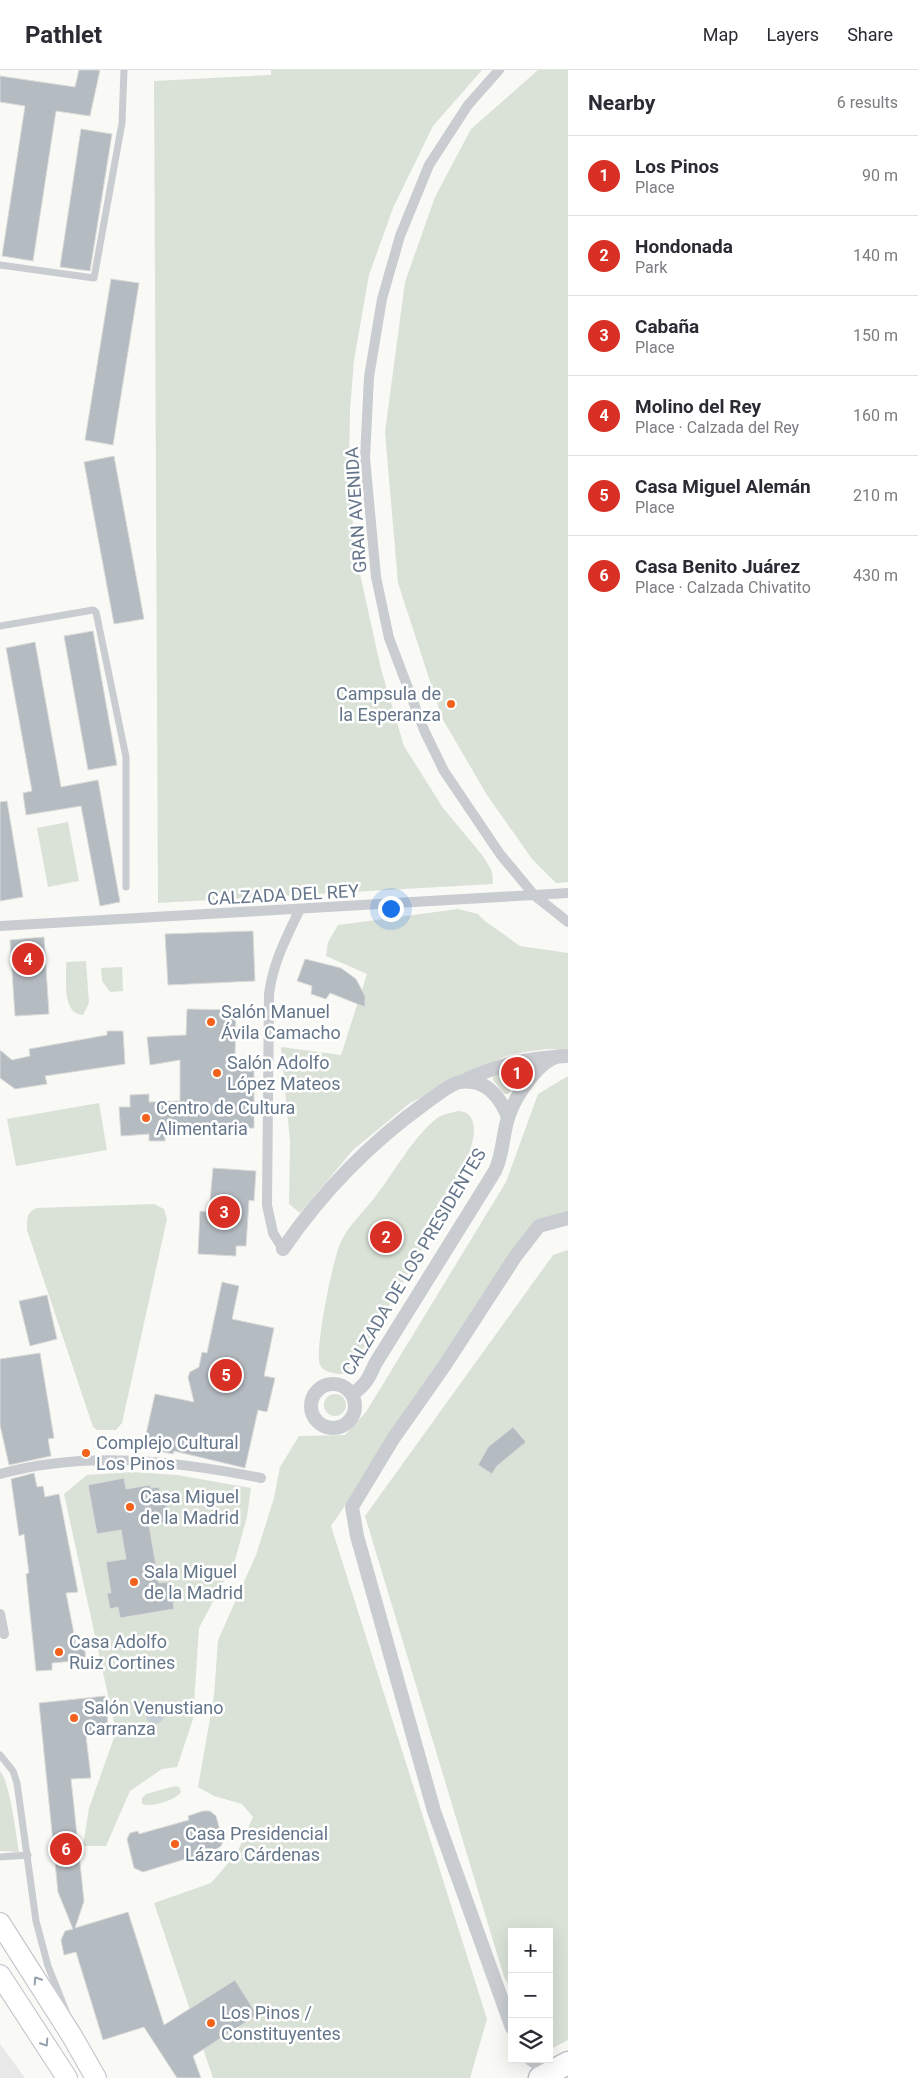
<!DOCTYPE html>
<meta charset="utf-8">
<style>
body{margin:0;font-family:Roboto,sans-serif;background:#f2f2f3;color:#2b2b33}
.controls{position:absolute;right:15px;bottom:15px;display:grid;overflow:hidden;border-radius:0px;box-shadow:0 5px 20px #0002}
.controls button{width:45px;height:45px;display:grid;place-items:center;padding:0;border:0;border-bottom:1px solid #e1e1e2;background:#fff;color:#2b2b33;font:25px sans-serif}
.you{position:absolute;left:390px;top:838px;width:18px;height:18px;margin:-12px;border:4px solid #fff;border-radius:50%;background:#1a73e8;box-shadow:0 0 0 8px #1a73e833}
.badge{display:grid;place-items:center;width:32px;height:32px;border-radius:50%;background:#d93025;color:#fff;font-size:16px;font-weight:700}
.pin{position:absolute;translate:-50% -50%;border:2px solid #fff;box-shadow:0 1px 5px #0006}
.list{margin:0;padding:0;list-style:none}
h2{display:flex;justify-content:space-between;align-items:center;height:65px;margin:0;padding:0 20px;font-size:21px}
h2 small{font-size:16px;font-weight:400;color:#7c7c81}
.list li{display:grid;grid-template-columns:32px 1fr auto;gap:15px;align-items:center;box-sizing:border-box;height:80px;padding:0 20px;border-top:1px solid #e1e1e2}
.list b{display:block;font-size:19px;white-space:nowrap}
.list p{margin:0;font-size:16px;white-space:nowrap;color:#7c7c81}
.list em{font-size:16px;font-style:normal;color:#7c7c81}
.icon{flex:none;width:28px;height:28px;fill:none;stroke:currentColor;stroke-width:2;stroke-linecap:round;stroke-linejoin:round}
.map{position:relative;flex:none;width:568px;height:2008px;overflow:hidden}
header{display:flex;align-items:center;gap:30px;box-sizing:border-box;height:70px;padding:0 25px;background:#fff;border-bottom:1px solid #e1e1e2}
header strong{font-size:24px}
nav{display:flex;gap:28px;margin-inline-start:auto;font-size:18px}
main{display:flex}
aside{flex:1;background:#fff}
.map>svg:first-child{display:block}
.built{fill:#e7e8e7}
.green{fill:#dae2d7}
.water{fill:#c5cfd5}
.building{fill:#b4bbc1;stroke:#dbdbd9}
.lines{fill:none;stroke-linecap:round;stroke-linejoin:round}
.secondary-casing{stroke:#bdc1c7;stroke-width:22}
.primary-casing{stroke:#bcbfc4;stroke-width:25}
.service{stroke:#c9ccd0;stroke-width:7}
.pedestrian{stroke:#c9ccd0;stroke-width:10}
.minor{stroke:#c9ccd0;stroke-width:14}
.secondary{stroke:#fff;stroke-width:20}
.primary{stroke:#fff;stroke-width:22}
.oneway{stroke:#939fad}
.poi-dot{fill:#f4611b;stroke:#fff;stroke-width:2}
.labels{text-anchor:middle;stroke-width:5;stroke-linejoin:round;paint-order:stroke}
.street-label{font-size:18px;fill:#65768a;stroke:#fff}
.poi-label{font-size:18px;fill:#65768a;stroke:#fff;text-anchor:start}
</style>
<header>
<strong>Pathlet</strong>
<nav><a>Map</a><a>Layers</a><a>Share</a></nav>
</header>
<main>
<div class="map">
<svg width="568" height="2008" viewBox="0 0 568 2008">
<rect width="100%" height="100%" fill="#f9f9f6"/>
<!-- built -->
<path class="built" d="M0 1974 25 2008H0Z"/>
<!-- green -->
<path class="green" d="M271 0H482L433 56 393 138 369 205 354 290 350 340 349 405 355 481 381 599 404 676 443 738 483 786 492 801 493 814 158 833 154 11 271 5Z
M538 0H568V812L556 813 532 789 487 725 442 648 398 513 385 362 405 212 435 127 471 59Z
M68 752 79 811 48 817 37 758Z
M458 839 478 844 485 851 520 876 568 883V980L547 979 510 984 410 1033 353 1080 300 1143 289 1134 290 1072 281 977 341 985 367 904 326 886 328 872 338 855Z
M86 891 89 933 83 945C61 944 67 908 66 892Z
M122 897 123 921 110 922 102 911 101 898Z
M522 998 523 1005 508 1024H504L493 1010V1005Z
M568 1006V1144L539 1151 331 1456 487 1949 470 2008H213L154 1833 211 1813 237 1783 253 1747 242 1734 214 1726 198 1717 214 1626 218 1570 256 1485 274 1428 280 1397 299 1366 345 1365 366 1342 506 1112 538 1024Z
M99 1033 107 1080 16 1096 7 1049Z
M458 1041C475 1041 476 1059 472 1073 467 1099 451 1126 438 1149 412 1199 383 1246 354 1294L344 1304C336 1304 324 1303 320 1295 314 1282 333 1187 341 1172 349 1154 364 1142 375 1127 393 1104 414 1066 436 1049 441 1044 451 1043 458 1041Z
M154 1134 164 1139 167 1149 122 1353 116 1360H97L93 1357 27 1160C27 1150 26 1142 37 1138Z
M568 1180V1970L549 1980V1862H512V1921L504 1907 365 1446 553 1185Z
M324 1335a11 11 0 1 1 22 0a11 11 0 1 1-22 0Z
M132 1402 177 1405 251 1418 247 1447 235 1490 199 1558 193 1649 177 1697 162 1699 130 1721 106 1776H83L89 1738 116 1662 64 1424 87 1405Z
M0 1701C10 1712 16 1765 19 1782L0 1781Z
M175 1716 179 1717 181 1722C176 1730 151 1738 142 1734V1728L146 1724Z"/>
<!-- water -->
<path class="water" d="M146 1645a9 9 0 1 1 18 0a9 9 0 1 1-18 0Z"/>
<!-- building -->
<path class="building" d="M79 0H100L90 46 56 41 33 191 2 186 25 36 0 32V6L75 17Z
M81 59 112 64 90 201 60 197Z
M111 209 139 213 113 375 85 370Z
M114 386 144 549 114 554 84 392Z
M93 561 117 695 88 700 64 566Z
M35 572 61 717 98 710 120 832 100 836 81 736 26 745 23 723 32 721 6 578Z
M7 731 23 827 0 831V732Z
M253 861 255 911 168 915 165 864Z
M44 867 49 944 15 946 10 870Z
M305 889 341 898 356 909 365 926V937L330 923 326 929 311 924 312 916 297 911Z
M187 939 236 940 235 988H254V1058L165 1059V1071H149V1064L121 1066 119 1037H130V1025L149 1024V1032L180 1031V990L150 995 147 967 186 965Z
M107 961H123L125 994 45 1006 47 1014 15 1019 0 1008V980L12 990 30 986 29 979 107 965Z
M213 1098 256 1101 254 1131 249 1130 246 1176H236V1186L198 1184 200 1141 209 1142Z
M222 1212 239 1216 232 1249 274 1258 264 1306 275 1308 267 1342 258 1340 245 1398 174 1381 173 1384 143 1378 155 1324 194 1332 188 1307 190 1302 199 1297 202 1282 207 1283Z
M47 1225 57 1269 30 1276 19 1231Z
M40 1283 54 1368 48 1369 51 1386 9 1395 0 1355V1289Z
M513 1357 526 1372 497 1396 492 1404 478 1395 488 1377Z
M34 1403 37 1417 43 1416 45 1427 59 1424 78 1522 66 1523 76 1574 84 1573 86 1590 52 1593V1600L36 1601 26 1504 29 1503 24 1464 19 1466 11 1409Z
M124 1408 126 1419 150 1415 151 1418 159 1417 160 1424 165 1423 170 1451 149 1455 159 1513 170 1512 174 1539 120 1548 118 1537 110 1539 107 1523H111L106 1492 126 1489 121 1460 97 1464 88 1415Z
M105 1626 109 1664 86 1666 91 1708 71 1709 84 1831 75 1858 128 1842 164 1955 235 1910 257 1945 193 1986 201 2008H177L144 1957 103 1970 76 1882 64 1885 61 1870 65 1861 73 1859 58 1822 39 1633Z
M203 1741H210L216 1746 223 1771 221 1776 215 1780 143 1802 134 1798 127 1769 130 1763 138 1761 139 1764 189 1750 188 1746Z"/>
<g class="lines">
<defs>
<path id="secondary" d="M0 1853 72 1966 96 2008
M0 1905 67 2008"/>
<path id="primary" d="M540 2008 568 1993"/>
</defs>
<!-- secondary casing -->
<use href="#secondary" class="secondary-casing"/>
<!-- primary casing -->
<use href="#primary" class="primary-casing"/>
<!-- service -->
<path class="service" d="M0 195 94 208 122 53 124 0
M0 556 93 540 96 542 126 687V817
M0 1685 13 1701 17 1713 36 1851 48 1896 66 1941
M0 1787 28 1785"/>
<!-- pedestrian -->
<path class="pedestrian" d="M499 0 468 35 429 95 400 166 382 229 369 307 365 388 376 507 389 568 424 660 444 701 500 784 534 825 568 852
M0 856 568 823
M283 1179 273 1163 267 1135 269 924C273 893 286 868 299 841
M0 1404C85 1380 176 1391 261 1408
M0 1544 4 1564"/>
<!-- minor -->
<path class="minor" d="M463 1011C493 997 521 989 555 987
M283 1179C322 1122 371 1072 427 1032 436 1026 450 1014 460 1012 486 1008 500 1027 508 1047
M311 1336a22 22 0 1 1 44 0a22 22 0 1 1-44 0Z
M352 1324C365 1316 369 1308 375 1294L495 1101C504 1082 502 1064 509 1045 515 1027 537 993 556 987 560 986 565 986 568 986
M512 1958 434 1741 357 1466 352 1437 393 1369 445 1295 515 1187 539 1156 568 1148
M531 1989 555 2005"/>
<!-- secondary -->
<use href="#secondary" class="secondary"/>
<!-- primary -->
<use href="#primary" class="primary"/>
</g>
<!-- one-way arrows -->
<defs><path id="oneway-chevron" d="M-2-3.5L2.5 0L-2 3.5" fill="none" stroke-width="1.6" stroke-linecap="round" stroke-linejoin="round" transform="scale(1.25)"/></defs>
<g class="oneway">
<use href="#oneway-chevron" transform="translate(37 1910) rotate(-123)"/>
<use href="#oneway-chevron" transform="translate(45 1973) rotate(57)"/>
</g>
<!-- markers -->
<g class="poi-dot">
<circle cx="451" cy="634" r="5"/>
<circle cx="211" cy="952" r="5"/>
<circle cx="217" cy="1003" r="5"/>
<circle cx="146" cy="1048" r="5"/>
<circle cx="86" cy="1383" r="5"/>
<circle cx="130" cy="1437" r="5"/>
<circle cx="134" cy="1512" r="5"/>
<circle cx="59" cy="1582" r="5"/>
<circle cx="74" cy="1648" r="5"/>
<circle cx="175" cy="1774" r="5"/>
<circle cx="211" cy="1953" r="5"/>
</g>
<g class="labels">
<!-- street labels -->
<g class="street-label">
<text transform="translate(356 440) rotate(-94)" y="6">GRAN AVENIDA</text>
<text transform="translate(283 825) rotate(-3)" y="6">CALZADA DEL REY</text>
<text transform="translate(414 1192) rotate(-59)" y="6">CALZADA DE LOS PRESIDENTES</text>
</g>
<!-- poi labels -->
<g class="poi-label">
<text x="441" y="630" text-anchor="end">Campsula de<tspan x="441" dy="21">la Esperanza</tspan></text>
<text x="221" y="948">Salón Manuel<tspan x="221" dy="21">Ávila Camacho</tspan></text>
<text x="227" y="999">Salón Adolfo<tspan x="227" dy="21">López Mateos</tspan></text>
<text x="156" y="1044">Centro de Cultura<tspan x="156" dy="21">Alimentaria</tspan></text>
<text x="96" y="1379">Complejo Cultural<tspan x="96" dy="21">Los Pinos</tspan></text>
<text x="140" y="1433">Casa Miguel<tspan x="140" dy="21">de la Madrid</tspan></text>
<text x="144" y="1508">Sala Miguel<tspan x="144" dy="21">de la Madrid</tspan></text>
<text x="69" y="1578">Casa Adolfo<tspan x="69" dy="21">Ruiz Cortines</tspan></text>
<text x="84" y="1644">Salón Venustiano<tspan x="84" dy="21">Carranza</tspan></text>
<text x="185" y="1770">Casa Presidencial<tspan x="185" dy="21">Lázaro Cárdenas</tspan></text>
<text x="221" y="1949">Los Pinos /<tspan x="221" dy="21">Constituyentes</tspan></text>
</g>
</g>
</svg>
<div class="controls">
<button>+</button>
<button>−</button>
<button><svg class="icon" aria-label="layers" viewBox="0 0 24 24"><path d="M12 4l9 5-9 5-9-5zM3 14l9 5 9-5"/></svg></button>
</div>
<div class="you"></div>
<div class="pin badge" style="left:517px;top:1003px">1</div>
<div class="pin badge" style="left:386px;top:1167px">2</div>
<div class="pin badge" style="left:224px;top:1142px">3</div>
<div class="pin badge" style="left:28px;top:889px">4</div>
<div class="pin badge" style="left:226px;top:1305px">5</div>
<div class="pin badge" style="left:66px;top:1779px">6</div>
</div>
<aside>
<h2>Nearby<small>6 results</small></h2>
<ul class="list">
<li><span class="badge">1</span><div><b>Los Pinos</b><p>Place</p></div><em>90 m</em></li>
<li><span class="badge">2</span><div><b>Hondonada</b><p>Park</p></div><em>140 m</em></li>
<li><span class="badge">3</span><div><b>Cabaña</b><p>Place</p></div><em>150 m</em></li>
<li><span class="badge">4</span><div><b>Molino del Rey</b><p>Place · Calzada del Rey</p></div><em>160 m</em></li>
<li><span class="badge">5</span><div><b>Casa Miguel Alemán</b><p>Place</p></div><em>210 m</em></li>
<li><span class="badge">6</span><div><b>Casa Benito Juárez</b><p>Place · Calzada Chivatito</p></div><em>430 m</em></li>
</ul>
</aside>
</main>
